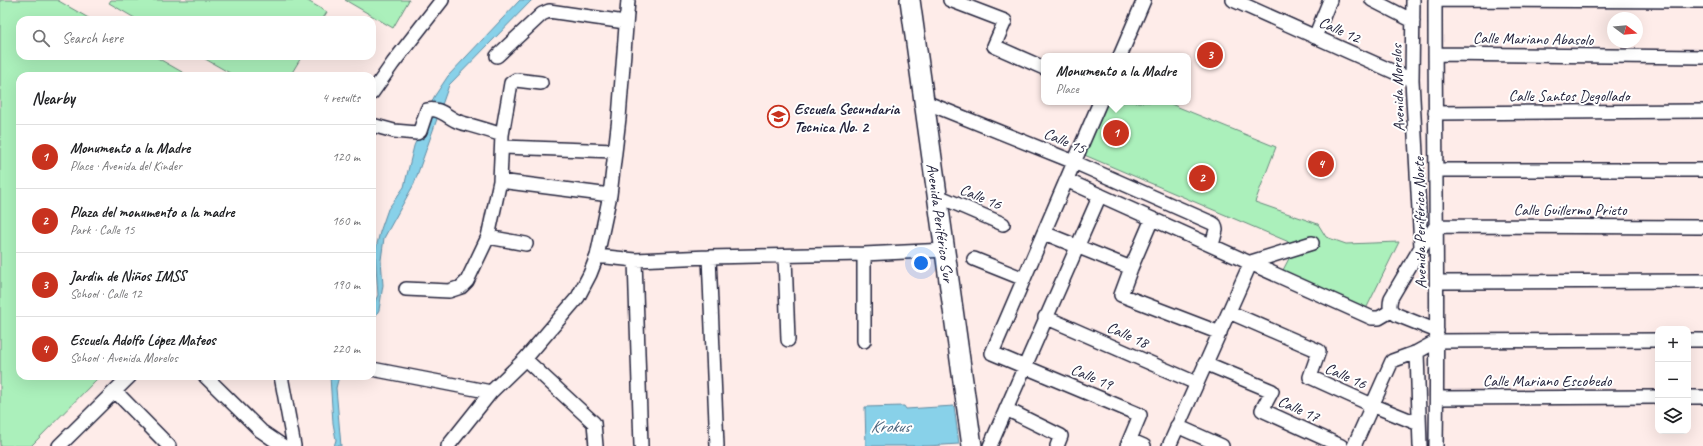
<!DOCTYPE html>
<meta charset="utf-8">
<style>
body{margin:0;font-family:Caveat,sans-serif;background:#f6f6f6;color:#202124}
.controls{position:absolute;right:12px;bottom:12px;display:grid;overflow:hidden;border-radius:8px;box-shadow:0 4px 16px #0002}
.controls button{width:36px;height:36px;display:grid;place-items:center;padding:0;border:0;border-bottom:1px solid #e0e0e0;background:#fff;color:#202124;font:20px sans-serif}
.compass{position:absolute;left:1607px;top:12px;width:36px;height:36px;border-radius:50%;background:#fff;box-shadow:0 4px 16px #0002;rotate:106deg}
.you{position:absolute;left:921px;top:263px;width:14px;height:14px;margin:-10px;border:3px solid #fff;border-radius:50%;background:#1a73e8;box-shadow:0 0 0 6px #1a73e833}
.badge{display:grid;place-items:center;width:26px;height:26px;border-radius:50%;background:#c8321e;color:#fff;font-size:13px;font-weight:700}
.pin{position:absolute;translate:-50% -50%;border:2px solid #fff;box-shadow:0 1px 4px #0006}
.popup{position:absolute;left:1041px;top:53px;width:150px;height:52px;box-sizing:border-box;display:grid;place-content:center;border-radius:8px;background:#fff;filter:drop-shadow(0 1px 3px #0005);font-size:13px;white-space:nowrap;color:#757577}
.popup b{font-size:15px;color:#202124}
.popup::after{content:'';position:absolute;left:50%;top:100%;margin-left:-8px;border:8px solid transparent;border-top-color:#fff}
.list{margin:0;padding:0;list-style:none}
h2{display:flex;justify-content:space-between;align-items:center;height:52px;margin:0;padding:0 16px;font-size:17px}
h2 small{font-size:13px;font-weight:400;color:#757577}
.list li{display:grid;grid-template-columns:26px 1fr auto;gap:12px;align-items:center;box-sizing:border-box;height:64px;padding:0 16px;border-top:1px solid #e0e0e0}
.list b{display:block;font-size:15px;white-space:nowrap}
.list p{margin:0;font-size:13px;white-space:nowrap;color:#757577}
.list em{font-size:13px;font-style:normal;color:#757577}
.icon{flex:none;width:22px;height:22px;fill:none;stroke:currentColor;stroke-width:2;stroke-linecap:round;stroke-linejoin:round}
.map{position:relative;flex:none;width:1703px;height:446px;overflow:hidden}
.search{position:absolute;background:#fff;box-shadow:0 4px 16px #0002;left:16px;top:16px;width:360px;height:44px;display:flex;align-items:center;gap:10px;box-sizing:border-box;padding:0 14px;border-radius:12px;color:#757577;font-size:15px}
.panel{position:absolute;background:#fff;box-shadow:0 4px 16px #0002;left:16px;top:72px;width:360px;height:308px;border-radius:12px}
.map>svg:first-child{display:block}
.green{fill:#abf0bb;stroke:#66897b}
.water{fill:#88d1e9;stroke:#5f8ba3}
.lines{fill:none;stroke-linecap:round;stroke-linejoin:round}
.street-casing{stroke:#22223b;stroke-width:16}
.secondary-casing{stroke:#22223b;stroke-width:22}
.street{stroke:#fff;stroke-width:13}
.secondary{stroke:#fff;stroke-width:19}
.labels{text-anchor:middle;stroke-width:4;stroke-linejoin:round;paint-order:stroke}
.street-label{font-size:16px;fill:#22223b;stroke:#fff}
.poi-label{font-size:16px;font-weight:bold;fill:#22223b;stroke:#fff;text-anchor:start}
.water-label{font-size:17px;font-style:italic;fill:#465f78;stroke:#fff}
</style>
<div class="map">
<svg width="1703" height="446" viewBox="0 0 1703 446">
<rect width="100%" height="100%" fill="#feece9"/>
<filter id="ink" filterUnits="userSpaceOnUse"><feTurbulence type="fractalNoise" baseFrequency=".025" numOctaves="2"/><feDisplacementMap in="SourceGraphic" scale="8" xChannelSelector="R" yChannelSelector="G"/><feConvolveMatrix kernelMatrix="1 2 1 2 8 2 1 2 1" color-interpolation-filters="sRGB"/></filter>
<g filter="url(#ink)">
<!-- green -->
<path class="green" d="M0 0H57L92 20H20V56H154L189 76H20V376H100L31 446H0Z
M111 0H306L327 12 322 20H138L109 3Z
M345 0H409L393 28Z
M200 56H302L290 76H235Z
M1108 102H1166L1276 147 1255 202 1318 224 1326 237 1346 244 1399 242 1365 311 1282 272 1296 245 1082 154Z"/>
<!-- water -->
<path class="water" d="M520 0H532L449 85 414 184 384 238 381 260 383 285 379 310 372 322V308L378 295 375 252 380 232 388 209 404 187 414 146 434 97 448 76Z
M330 376H339L336 388 341 446H334L336 440 333 423Z
M904 406 906 409 954 406 959 444 927 446H866L865 407Z"/>
<g class="lines">
<defs>
<path id="street" d="M950 0 1005 21 994 46 1044 68
M1233 0 1412 80
M1372 0 1413 21
M1413 0 1412 80 1421 247
M1435 0C1435 149 1438 297 1436 446
M1435 0 1703 1
M1315 37 1330 0
M1435 54 1703 57
M497 56 542 14 549 11 625 22
M1120 56 1144 0
M372 93 393 63 442 0
M925 102 1074 162 1212 223 1215 225 1216 230 1212 245
M1100 102 992 353 1140 415 1127 446
M1435 113 1703 111
M372 125 394 131 417 133 420 131 427 110C440 107 448 118 459 122 473 126 488 130 502 135
M502 147 615 151
M1436 170H1703
M1066 180 1372 318H1379L1391 311
M500 181 610 195
M945 199 1003 224
M1152 219 1131 268 1121 295 1220 333
M1044 233 1131 268
M488 237 526 244
M864 254V341
M597 256 635 260 709 257 864 254 946 250
M709 257 717 446
M785 257 788 340
M974 259 1024 279
M635 260 641 446
M1437 282 1703 281
M406 289 449 291 461 287 467 281 488 237 500 181 502 135 511 83 516 80 541 83
M1229 312 1319 351 1310 377 1372 405 1419 424
M1045 317 1196 383
M1437 331 1397 315C1389 310 1389 307 1391 298L1421 247 1436 226 1703 227
M1688 340H1703
M1417 352 1420 446
M525 359 594 423 596 446
M1205 363 1272 391 1262 410 1341 446
M372 369 491 392
M205 376 261 431 283 446
M281 376 294 446
M115 391 169 446
M1688 397H1703
M1437 398 1658 397
M1006 409 1061 436 1057 446
M1177 426 1222 446
M1130 440 1144 446
M59 446 130 376
M448 446 491 392 525 359 578 297 590 274 597 256 610 195 619 118 628 0
M990 446 1100 195
M1169 446 1251 262 1312 243
M1354 446 1392 361 1417 352 1437 341 1658 340"/>
<g id="secondary">
<path id="s1" d="M910 0 972 446"/>
</g>
</defs>
<!-- street casing -->
<use href="#street" class="street-casing"/>
<!-- secondary casing -->
<use href="#secondary" class="secondary-casing"/>
<!-- street -->
<use href="#street" class="street"/>
<!-- secondary -->
<use href="#secondary" class="secondary"/>
</g>
</g>
<!-- icons -->
<defs>
<symbol id="school-ring" viewBox="-11 -11 22 22"><circle r="9.5" fill="#fff" stroke="#c8321e" stroke-width="1.5"/><path d="M0-5L7-2L0 1L-7-2ZM-4 1L0 2.5L4 1V4Q0 6-4 4Z" fill="#c8321e"/></symbol>
</defs>
<g fill-rule="evenodd">
<use href="#school-ring" x="766" y="104" width="25" height="25"/>
</g>
<g class="labels">
<!-- street labels -->
<g class="street-label">
<text transform="translate(1340 29) rotate(24)" y="6">Calle 12</text>
<text transform="translate(1533 38) rotate(1)" y="6">Calle Mariano Abasolo</text>
<text transform="translate(1397 88) rotate(-92)" y="6">Avenida Morelos</text>
<text x="1569" y="101">Calle Santos Degollado</text>
<text transform="translate(1065 140) rotate(23)" y="6">Calle 15</text>
<text transform="translate(981 196) rotate(23)" y="6">Calle 16</text>
<text x="1570" y="215">Calle Guillermo Prieto</text>
<text dy="6" stroke="none"><textPath href="#s1" startOffset="225">Avenida Periférico Sur</textPath></text>
<text transform="translate(1419 223) rotate(-91)" y="6">Avenida Periférico Norte</text>
<text transform="translate(1128 334) rotate(24)" y="6">Calle 18</text>
<text transform="translate(1346 375) rotate(24)" y="6">Calle 16</text>
<text transform="translate(1092 376) rotate(23)" y="6">Calle 19</text>
<text x="1547" y="386">Calle Mariano Escobedo</text>
<text transform="translate(1299 408) rotate(24)" y="6">Calle 17</text>
</g>
<!-- poi labels -->
<g class="poi-label">
<text x="794" y="114">Escuela Secundaria<tspan x="794" dy="18">Tecnica No. 2</tspan></text>
</g>
<!-- water labels -->
<g class="water-label">
<text x="890" y="432">Krokus</text>
</g>
</g>
</svg>
<div class="controls">
<button>+</button>
<button>−</button>
<button><svg class="icon" aria-label="layers" viewBox="0 0 24 24"><path d="M12 4l9 5-9 5-9-5zM3 14l9 5 9-5"/></svg></button>
</div>
<svg class="compass" viewBox="-18 -18 36 36"><path d="M0-13l5 13h-10z" fill="#e53935"/><path d="M0 13l5-13h-10z" fill="#757577"/></svg>
<div class="you"></div>
<div class="pin badge" style="left:1116px;top:133px">1</div>
<div class="popup"><b>Monumento a la Madre</b>Place</div>
<div class="pin badge" style="left:1202px;top:178px">2</div>
<div class="pin badge" style="left:1210px;top:55px">3</div>
<div class="pin badge" style="left:1321px;top:164px">4</div>
<div class="search"><svg class="icon" aria-label="search" viewBox="0 0 24 24"><circle cx="10" cy="10" r="6"/><path d="M15 15l6 6"/></svg>Search here</div>
<section class="panel">
<h2>Nearby<small>4 results</small></h2>
<ul class="list">
<li><span class="badge">1</span><div><b>Monumento a la Madre</b><p>Place · Avenida del Kinder</p></div><em>120 m</em></li>
<li><span class="badge">2</span><div><b>Plaza del monumento a la madre</b><p>Park · Calle 15</p></div><em>160 m</em></li>
<li><span class="badge">3</span><div><b>Jardin de Niños IMSS</b><p>School · Calle 12</p></div><em>190 m</em></li>
<li><span class="badge">4</span><div><b>Escuela Adolfo López Mateos</b><p>School · Avenida Morelos</p></div><em>220 m</em></li>
</ul>
</section>
</div>
